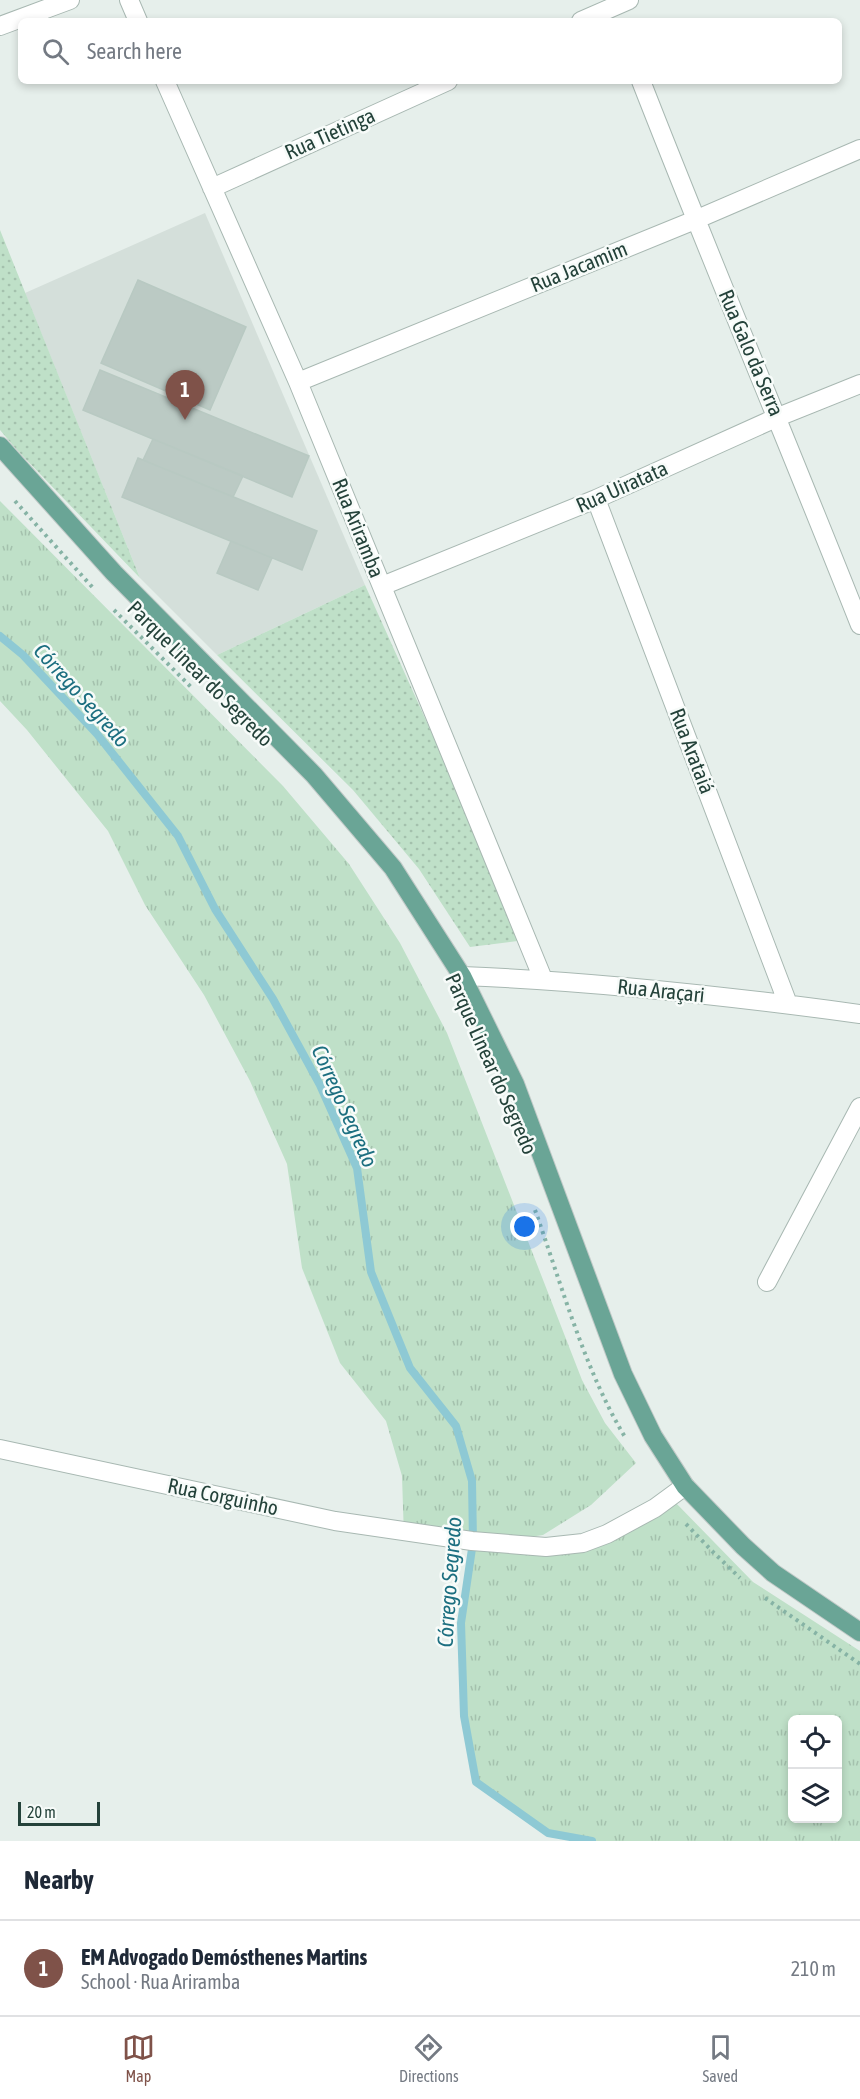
<!DOCTYPE html>
<meta charset="utf-8">
<style>
body{margin:0;font-family:"Asap Condensed",sans-serif;background:#f6f6f7;color:#1f2937}
.controls{position:absolute;right:18px;bottom:18px;display:grid;overflow:hidden;border-radius:9px;box-shadow:0 3px 9px #0003}
.controls button{width:54px;height:54px;display:grid;place-items:center;padding:0;border:0;border-bottom:2px solid #e0e1e3;background:#fff;color:#1f2937;font:30px sans-serif}
.scale{position:absolute;left:18px;bottom:15px;width:82px;box-sizing:border-box;padding-left:6px;border:3px solid #24423a;border-top:0;font-size:16px;line-height:21px;white-space:nowrap;color:#24423a;-webkit-text-stroke:4px #f7fbf9;paint-order:stroke}
.you{position:absolute;left:525px;top:1227px;width:21px;height:21px;margin:-15px;border:4px solid #fff;border-radius:50%;background:#1a73e8;box-shadow:0 0 0 9px #1a73e833}
.badge{display:grid;place-items:center;width:39px;height:39px;border-radius:50%;background:#7f5249;color:#fff;font-size:20px;font-weight:700}
.pin{position:absolute;translate:-50% -50px;filter:drop-shadow(0 2px 3px #0008)}
.pin::after{content:'';position:absolute;top:32px;width:21px;height:18px;background:inherit;clip-path:polygon(0 0,100% 0,50% 100%)}
.list{margin:0;padding:0;list-style:none}
h2{display:flex;justify-content:space-between;align-items:center;height:78px;margin:0;padding:0 24px;font-size:26px}
h2 small{font-size:20px;font-weight:400;color:#747a83}
.list li{display:grid;grid-template-columns:39px 1fr auto;gap:18px;align-items:center;box-sizing:border-box;height:96px;padding:0 24px;border-top:2px solid #e0e1e3}
.list b{display:block;font-size:22px;white-space:nowrap}
.list p{margin:0;font-size:20px;white-space:nowrap;color:#747a83}
.list em{font-size:20px;font-style:normal;color:#747a83}
.icon{flex:none;width:33px;height:33px;fill:none;stroke:currentColor;stroke-width:2;stroke-linecap:round;stroke-linejoin:round}
.map{position:relative;flex:none;width:860px;height:1841px;overflow:hidden}
.search{position:absolute;background:#fff;box-shadow:0 3px 9px #0003;left:18px;right:18px;top:18px;height:66px;display:flex;align-items:center;gap:15px;box-sizing:border-box;padding:0 21px;border-radius:9px;color:#747a83;font-size:22px}
.sheet{height:174px;background:#fff}
nav{display:flex;justify-content:space-around;align-items:center;box-sizing:border-box;height:84px;border-top:2px solid #e0e1e3;background:#fff;font-size:16px;color:#747a83}
nav a{display:grid;justify-items:center;gap:3px}
nav .on{color:#7f5249}
.map>svg:first-child{display:block}
.built{fill:#d4dfda}
.grass{fill:url(#grass-dots)}
.park{fill:url(#park-tufts);fill-rule:evenodd}
.lines{fill:none;stroke-linecap:round;stroke-linejoin:round}
.stream{stroke:#8ec9d4;stroke-width:8}
.building{fill:#bbcac4;stroke:#b8c9c2;stroke-width:1.5}
.minor-casing{stroke:#a8b8b2;stroke-width:20}
.major-casing{stroke:#c2cac8;stroke-width:20}
.path{stroke:#86b3a5;stroke-width:4;stroke-dasharray:3 4.5;stroke-linecap:butt}
.minor{stroke:#fff;stroke-width:18}
.major{stroke:#6aa596;stroke-width:18}
.labels{text-anchor:middle;stroke-width:5;stroke-linejoin:round;paint-order:stroke}
.street-label{font-size:21px;fill:#24423a;stroke:#f7fbf9}
.water-label{font-size:22px;font-style:italic;fill:#1c6f80;stroke:#f7fbf9}
</style>
<div class="map">
<svg width="860" height="1841" viewBox="0 0 860 1841">
<defs>
<pattern id="grass-dots" width="8" height="8" patternUnits="userSpaceOnUse" patternTransform="scale(1.5)"><rect width="8" height="8" fill="#bfe0c8"/><path d="M2 2h.1M6 6h.1" fill="none" stroke="#a4c1ad" stroke-width="1.8" stroke-linecap="round"/></pattern>
<pattern id="park-tufts" width="24" height="20" patternUnits="userSpaceOnUse" patternTransform="scale(1.5)"><rect width="24" height="20" fill="#bfe0c8"/><path d="M3 7l-1-3M5 7V3M7 7l1-3M15 17l-1-3M17 17v-4M19 17l1-3" fill="none" stroke="#a4c1ad"/></pattern>
</defs>
<rect width="100%" height="100%" fill="#e6efeb"/>
<!-- built -->
<path class="built" d="M205 213 365 585 217 655 140 578 25 293Z"/>
<!-- grass -->
<path class="grass" d="M0 230 140 578 17 450 0 430Z
M365 585 525 940 470 947 419 869 353 790 217 655Z"/>
<!-- park -->
<path class="park" d="M0 501 283 786 349 864 400 943 447 1033 582 1380 605 1423 636 1463 591 1505 543 1535 490 1543 537 1551 674 1501 753 1582 860 1651V1841H592L548 1833 476 1782 464 1716 461 1623 473 1546 404 1537 402 1476 386 1421 340 1363 302 1268 287 1164 250 1081 204 995 145 905 108 831 27 730 0 701ZM792 1720H838V1818H792Z"/>
<g class="lines">
<!-- stream -->
<path class="stream" d="M0 636 23 655 97 734 178 836 215 909 273 999 320 1085 357 1168 371 1272 410 1368 456 1426 472 1481 473 1542 461 1623 464 1716 476 1782 548 1833 592 1841"/>
</g>
<!-- building -->
<path class="building" d="M138 280 246 327 210 410 101 363Z
M100 370 309 456 292 497 83 410Z
M153 439 243 476 233 497 143 460Z
M138 458 317 531 302 570 122 497Z
M231 541 272 558 258 590 217 573Z"/>
<g class="lines">
<defs>
<path id="minor" d="M129 0 138 21
M581 21 629 0
M0 26 70 0
M165 81 298 382 543 979
M641 81C712 263 788 443 860 625
M212 188 448 81
M298 382 695 220 860 149
M596 499 788 1004
M382 586 596 499 778 417 860 384
M462 976C595 981 728 996 860 1014
M767 1282 860 1107
M0 1449 335 1521 472 1541 546 1547 583 1543 607 1534 655 1508 685 1486"/>
<path id="major" d="M0 446 114 573 314 775 393 868 462 976 515 1084 623 1374 653 1436 685 1486 743 1546 773 1573 860 1632"/>
</defs>
<!-- minor casing -->
<use href="#minor" class="minor-casing"/>
<!-- major casing -->
<use href="#major" class="major-casing"/>
<!-- path -->
<path class="path" d="M15 501 94 589
M114 610 191 687
M535 1210C561 1283 585 1371 625 1437
M686 1524 713 1552 740 1578
M765 1598 860 1664"/>
<!-- minor -->
<use href="#minor" class="minor"/>
<!-- major -->
<use href="#major" class="major"/>
</g>
<g class="labels">
<!-- street labels -->
<g class="street-label">
<text transform="translate(330 134) rotate(-24)" y="7">Rua Tietinga</text>
<text transform="translate(579 267) rotate(-22)" y="7">Rua Jacamim</text>
<text transform="translate(751 353) rotate(67)" y="7">Rua Galo da Serra</text>
<text transform="translate(622 487) rotate(-24)" y="7">Rua Uiratata</text>
<text transform="translate(358 528) rotate(68)" y="7">Rua Ariramba</text>
<text transform="translate(200 674) rotate(45)" y="7">Parque Linear do Segredo</text>
<text transform="translate(692 751) rotate(69)" y="7">Rua Arataiá</text>
<text transform="translate(661 991) rotate(6)" y="7">Rua Araçari</text>
<text transform="translate(491 1064) rotate(66)" y="7">Parque Linear do Segredo</text>
<text transform="translate(223 1497) rotate(12)" y="7">Rua Corguinho</text>
</g>
<!-- water labels -->
<g class="water-label">
<text transform="translate(82 695) rotate(48)" y="8">Córrego Segredo</text>
<text transform="translate(345 1106) rotate(66)" y="8">Córrego Segredo</text>
<text transform="translate(449 1582) rotate(-86)" y="8">Córrego Segredo</text>
</g>
</g>
</svg>
<div class="controls">
<button><svg class="icon" aria-label="locate" viewBox="0 0 24 24"><circle cx="12" cy="12" r="6"/><path d="M12 2v4M12 18v4M2 12h4M18 12h4"/></svg></button>
<button><svg class="icon" aria-label="layers" viewBox="0 0 24 24"><path d="M12 4l9 5-9 5-9-5zM3 14l9 5 9-5"/></svg></button>
</div>
<div class="scale">20 m</div>
<div class="you"></div>
<div class="pin badge" style="left:185px;top:420px">1</div>
<div class="search"><svg class="icon" aria-label="search" viewBox="0 0 24 24"><circle cx="10" cy="10" r="6"/><path d="M15 15l6 6"/></svg>Search here</div>
</div>
<section class="sheet">
<h2>Nearby<small></small></h2>
<ul class="list">
<li><span class="badge">1</span><div><b>EM Advogado Demósthenes Martins</b><p>School · Rua Ariramba</p></div><em>210 m</em></li>
</ul>
</section>
<nav>
<a class="on"><svg class="icon" aria-label="map" viewBox="0 0 24 24"><path d="M3 6l6-2 6 2 6-2v14l-6 2-6-2-6 2zM9 4v14M15 6v14"/></svg>Map</a>
<a><svg class="icon" aria-label="directions" viewBox="0 0 24 24"><path d="M12 3l9 9-9 9-9-9zM9 14v-3h6M13 9l2 2-2 2"/></svg>Directions</a>
<a><svg class="icon" aria-label="saved" viewBox="0 0 24 24"><path d="M7 4h10v16l-5-4-5 4z"/></svg>Saved</a>
</nav>
